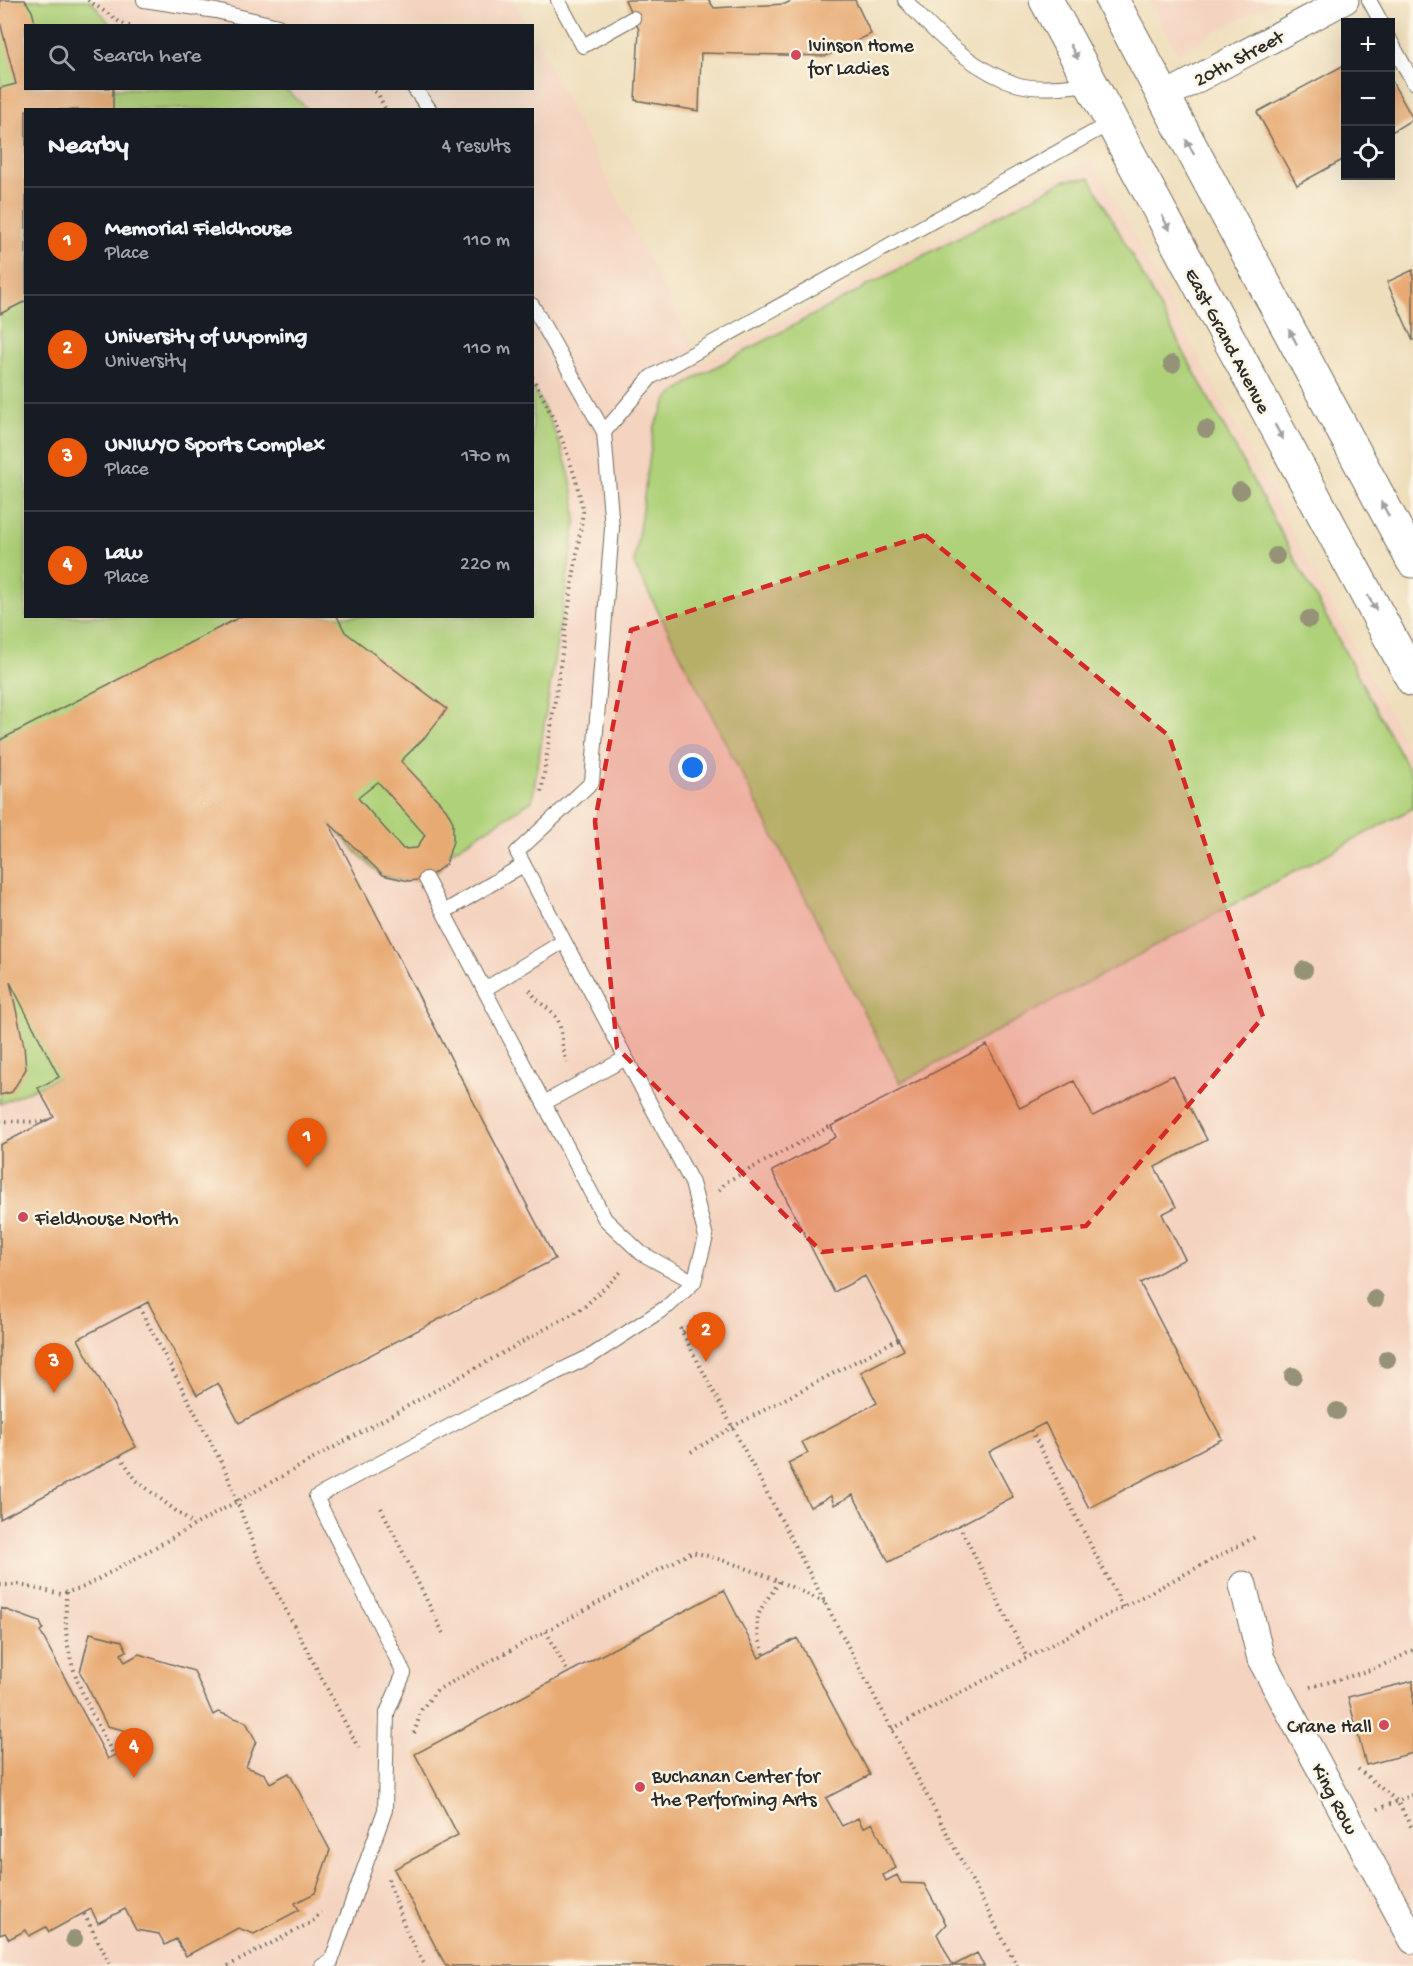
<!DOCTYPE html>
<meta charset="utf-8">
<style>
body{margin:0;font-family:"Gochi Hand",sans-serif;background:#242831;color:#f1f3f6}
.controls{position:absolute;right:18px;top:18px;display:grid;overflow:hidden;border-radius:0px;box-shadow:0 6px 24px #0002}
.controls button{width:54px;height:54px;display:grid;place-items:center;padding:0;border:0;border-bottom:2px solid #363941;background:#171b24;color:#f1f3f6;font:30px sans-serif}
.you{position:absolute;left:693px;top:768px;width:21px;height:21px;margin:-15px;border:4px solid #fff;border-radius:50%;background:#1a73e8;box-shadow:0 0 0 9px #1a73e833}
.badge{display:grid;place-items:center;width:39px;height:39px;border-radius:50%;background:#ea580c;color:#fff;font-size:20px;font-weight:700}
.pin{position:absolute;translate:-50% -50px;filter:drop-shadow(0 2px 3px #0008)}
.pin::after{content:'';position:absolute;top:32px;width:21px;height:18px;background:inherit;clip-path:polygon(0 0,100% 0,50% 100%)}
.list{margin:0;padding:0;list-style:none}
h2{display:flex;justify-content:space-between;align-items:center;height:78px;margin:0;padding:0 24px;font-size:26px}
h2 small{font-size:20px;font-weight:400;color:#9ea1a6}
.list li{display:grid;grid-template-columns:39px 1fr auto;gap:18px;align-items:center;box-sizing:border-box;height:108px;padding:0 24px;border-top:2px solid #363941}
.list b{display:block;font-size:22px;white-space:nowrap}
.list p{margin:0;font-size:20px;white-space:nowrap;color:#9ea1a6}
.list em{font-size:20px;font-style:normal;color:#9ea1a6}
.icon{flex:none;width:33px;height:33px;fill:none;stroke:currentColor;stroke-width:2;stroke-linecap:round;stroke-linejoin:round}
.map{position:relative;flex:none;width:1413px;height:1966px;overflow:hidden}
.search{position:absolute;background:#171b24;box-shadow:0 6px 24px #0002;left:24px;top:24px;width:510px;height:66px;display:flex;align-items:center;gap:15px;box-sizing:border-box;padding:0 21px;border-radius:0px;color:#9ea1a6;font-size:22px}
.panel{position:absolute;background:#171b24;box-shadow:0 6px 24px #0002;left:24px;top:108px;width:510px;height:510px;border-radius:0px}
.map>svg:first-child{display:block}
.built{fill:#f4d3c0;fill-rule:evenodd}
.green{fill:#afd179;stroke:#6d7e52;stroke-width:1.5}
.building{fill:#e8aa73;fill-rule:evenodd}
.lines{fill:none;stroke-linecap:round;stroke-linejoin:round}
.lane-casing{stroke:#706a5e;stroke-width:16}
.street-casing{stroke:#706a5e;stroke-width:29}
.primary-casing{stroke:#706a5e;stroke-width:35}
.path{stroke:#706a5e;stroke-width:4;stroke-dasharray:1.5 4.5;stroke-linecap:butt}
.lane{stroke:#fff;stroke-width:14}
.street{stroke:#fff;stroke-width:27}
.primary{stroke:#fff;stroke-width:33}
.tree{fill:#959277}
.oneway{fill:#a0a0a0}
.marked{fill:#d62828;fill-opacity:0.2;stroke:#d62828;stroke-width:4.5;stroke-dasharray:12 8;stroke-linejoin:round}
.poi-dot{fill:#d1495b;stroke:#fcf5e5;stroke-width:2}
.labels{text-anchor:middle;stroke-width:5;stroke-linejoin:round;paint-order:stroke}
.poi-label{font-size:20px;fill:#2b2b2b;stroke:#fcf5e5;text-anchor:start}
.street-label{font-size:20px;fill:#2b2b2b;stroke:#fcf5e5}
</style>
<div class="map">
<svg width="1413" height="1966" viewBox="0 0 1413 1966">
<rect width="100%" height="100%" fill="#fcf5e5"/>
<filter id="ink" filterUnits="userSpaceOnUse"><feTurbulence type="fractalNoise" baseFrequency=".0167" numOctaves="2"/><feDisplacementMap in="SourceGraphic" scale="12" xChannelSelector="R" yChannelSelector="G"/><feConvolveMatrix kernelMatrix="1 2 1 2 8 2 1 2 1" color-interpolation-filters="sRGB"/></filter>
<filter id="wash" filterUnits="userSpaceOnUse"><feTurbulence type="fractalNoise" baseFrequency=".008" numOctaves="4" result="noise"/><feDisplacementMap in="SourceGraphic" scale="24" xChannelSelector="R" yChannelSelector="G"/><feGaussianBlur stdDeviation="1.35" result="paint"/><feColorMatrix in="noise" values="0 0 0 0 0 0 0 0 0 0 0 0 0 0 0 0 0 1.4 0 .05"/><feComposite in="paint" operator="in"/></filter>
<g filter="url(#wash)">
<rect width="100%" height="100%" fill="#efdebc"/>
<!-- built -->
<path class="built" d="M0 0H514L527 25 26 26V88H532L533 35 702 363 1093 159 1413 757V1966H0ZM26 110H532V616H26Z
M1149 0H1275L1177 53Z"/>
<!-- green -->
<path class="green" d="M0 0H90L111 25 26 26V88L285 89 308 109 26 110V616H532L533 387C555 428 575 474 576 521L532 801 449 853C442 880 407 887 383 875 370 869 341 835 329 823L59 1077 0 1104Z
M1090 178 1413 778V808L900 1083 634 564 654 428 668 398 697 377 1065 180Z"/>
<g id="blocks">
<!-- building -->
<path class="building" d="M0 0H25L32 11 36 26H26V88H113V110H26V301L0 314V88L16 84 0 22Z
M625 0H709L714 8 785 4 793 0H855L871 34 826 56 701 53 699 111 635 100 639 30Z
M1346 64V158L1297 185 1257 112Z
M1390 78 1413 119 1390 133Z
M1413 270V341L1387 282Z
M242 616H337L345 632 447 709 426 736 401 761 446 809 453 822V841L446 864 426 879 409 881 383 875 329 823 555 1259 239 1423 218 1383 197 1395 148 1302 78 1339 136 1447 0 1519V1145L54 1117 38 1088 59 1077 10 982 24 1046 26 1069 12 1092 0 1095V740ZM378 782 425 835 417 848 403 849 358 798Z
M987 1045 1020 1108 1074 1081 1093 1116 1173 1075 1207 1140 1155 1167 1176 1207 1162 1214 1185 1259 1140 1283 1222 1439 1089 1508 1045 1423 989 1452 1013 1497 889 1562 853 1495 834 1505 831 1496 810 1507 788 1463 808 1453 802 1442 877 1403 861 1372 904 1350 865 1276 834 1292 772 1171 836 1137 831 1126Z
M724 1590 759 1658 797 1638 870 1775 826 1798 842 1826 858 1818 863 1828 872 1823 896 1868 883 1875 886 1881 897 1875 901 1883 924 1884 946 1924 937 1934 953 1966 977 1953 984 1966H446L394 1869 458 1835 415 1754Z
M1 1608 40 1622 43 1629 40 1631 108 1759 117 1754 124 1730 107 1726 80 1672 90 1633 122 1641 127 1651 121 1654 125 1662 139 1654 194 1671 213 1715 218 1712 246 1722 256 1741 246 1767 265 1774 270 1783 289 1773 330 1850 315 1893 295 1903 299 1910 254 1934 238 1928 186 1956 176 1939 165 1945 159 1934 136 1930 125 1909 98 1923 91 1909 49 1932 46 1927 29 1936 26 1930 9 1939 5 1933 0 1935Z
M1413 1681V1753L1366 1765 1348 1697Z"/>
</g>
</g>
<g filter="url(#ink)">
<use href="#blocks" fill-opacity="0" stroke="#706a5e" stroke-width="1.5"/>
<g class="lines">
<defs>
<path id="lane" d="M144 0 216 11 278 26
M558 0 583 46 633 18
M905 0C935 34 973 70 1016 84 1039 91 1068 86 1091 84
M1369 0 1381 22
M1390 40 1413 82
M414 88 430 110
M604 432 651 377 1112 122
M426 879 605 1219 641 1253 694 1282
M444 912 523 865
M485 989 564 941
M544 1103 626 1058
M322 1966 331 1962 385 1810 387 1713 404 1673 316 1497 497 1401 591 1356 668 1306 694 1282 706 1237 692 1183 517 852 592 782 612 528 604 432 532 305"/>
<path id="street" d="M1163 97 1345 0
M1243 1585 1261 1659 1413 1940"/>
<path id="primary" d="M1046 0 1413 680
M1112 0 1413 561"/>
</defs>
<!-- lane casing -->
<use href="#lane" class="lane-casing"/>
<!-- street casing -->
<use href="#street" class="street-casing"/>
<!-- primary casing -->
<use href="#primary" class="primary-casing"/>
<!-- path -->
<path class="path" d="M88 0 121 23 131 26
M370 88 378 94 386 110
M532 377C556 420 574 463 583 512L541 794
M530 990C540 1007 552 1007 558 1021 564 1034 560 1049 568 1062
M0 1121 45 1122
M719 1190 726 1182 831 1126
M139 1307 225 1469 258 1557 360 1751
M680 1328 1017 1966
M683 1332 698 1315
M1031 1430 1123 1607
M691 1452 734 1426 898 1339
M120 1456 136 1480 194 1525
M381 1508 443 1633
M959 1525 1027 1658
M0 1585H20L61 1594 84 1587 583 1308 623 1270
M66 1592C66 1608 65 1624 67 1639 72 1681 95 1718 114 1756
M546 1631 568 1673
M764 1654C750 1616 758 1613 780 1581
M1310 1687C1346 1678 1380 1669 1413 1650
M892 1729 1255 1537
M414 1733 422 1709 437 1690 692 1552C740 1563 782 1582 826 1603
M1358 1769 1397 1801 1413 1830
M1378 1809 1413 1795
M388 1879 407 1933 425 1966
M84 1914 111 1966
M228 1966 312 1922 321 1912"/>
<!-- lane -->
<use href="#lane" class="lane"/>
<!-- street -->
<use href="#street" class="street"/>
<!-- primary -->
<use href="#primary" class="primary"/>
</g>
<!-- trees -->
<g class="tree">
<circle cx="1172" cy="364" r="9"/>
<circle cx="1206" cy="429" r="9"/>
<circle cx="1240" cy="491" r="9"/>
<circle cx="1276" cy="556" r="9"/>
<circle cx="1309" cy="619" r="9"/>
<circle cx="1304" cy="970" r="9"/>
<circle cx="1375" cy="1299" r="9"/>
<circle cx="1387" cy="1359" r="9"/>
<circle cx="1293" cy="1376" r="9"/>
<circle cx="1337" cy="1411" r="9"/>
<circle cx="74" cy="1939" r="9"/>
</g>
<!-- one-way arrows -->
<defs><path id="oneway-solid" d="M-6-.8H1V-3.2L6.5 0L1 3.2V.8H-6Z" transform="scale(1.5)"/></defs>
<g class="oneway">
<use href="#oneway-solid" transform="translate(1074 52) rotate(62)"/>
<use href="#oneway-solid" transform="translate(1190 147) rotate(-118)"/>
<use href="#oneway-solid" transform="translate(1166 223) rotate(62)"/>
<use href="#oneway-solid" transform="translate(1293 337) rotate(-118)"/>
<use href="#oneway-solid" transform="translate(1279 432) rotate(61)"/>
<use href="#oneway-solid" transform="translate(1385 509) rotate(-118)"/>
<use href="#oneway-solid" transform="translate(1372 603) rotate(61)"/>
</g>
</g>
<!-- marked area -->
<path class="marked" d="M925 535 1169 736 1263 1017 1086 1226 822 1252 617 1048 595 821 631 630Z"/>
<!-- markers -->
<g class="poi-dot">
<circle cx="796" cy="55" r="6"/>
<circle cx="23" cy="1217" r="6"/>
<circle cx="1384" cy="1725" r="6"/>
<circle cx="640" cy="1787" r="6"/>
</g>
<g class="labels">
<!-- poi labels -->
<g class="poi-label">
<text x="808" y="51">Ivinson Home<tspan x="808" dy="23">for Ladies</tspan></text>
<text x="35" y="1224">Fieldhouse North</text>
<text x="1372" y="1732" text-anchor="end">Crane Hall</text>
<text x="652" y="1782">Buchanan Center for<tspan x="652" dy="23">the Performing Arts</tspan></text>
</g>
<!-- street labels -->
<g class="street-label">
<text transform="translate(1238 57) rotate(-28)" y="7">20th Street</text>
<text transform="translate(1229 340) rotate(62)" y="7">East Grand Avenue</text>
<text transform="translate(1336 1798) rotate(62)" y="7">King Row</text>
</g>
</g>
</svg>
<div class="controls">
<button>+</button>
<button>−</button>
<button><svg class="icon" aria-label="locate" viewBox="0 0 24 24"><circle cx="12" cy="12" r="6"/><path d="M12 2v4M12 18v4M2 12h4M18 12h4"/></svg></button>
</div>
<div class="you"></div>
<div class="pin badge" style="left:307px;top:1168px">1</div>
<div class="pin badge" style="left:706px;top:1362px">2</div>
<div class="pin badge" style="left:54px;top:1393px">3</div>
<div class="pin badge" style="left:134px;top:1778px">4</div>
<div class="search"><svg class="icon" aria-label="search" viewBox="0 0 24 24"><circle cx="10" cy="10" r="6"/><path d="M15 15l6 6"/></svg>Search here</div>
<section class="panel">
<h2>Nearby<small>4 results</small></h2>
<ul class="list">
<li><span class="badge">1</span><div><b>Memorial Fieldhouse</b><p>Place</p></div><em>110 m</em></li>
<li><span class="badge">2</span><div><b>University of Wyoming</b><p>University</p></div><em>110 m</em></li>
<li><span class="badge">3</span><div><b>UNIWYO Sports Complex</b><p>Place</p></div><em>170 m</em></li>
<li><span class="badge">4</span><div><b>Law</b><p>Place</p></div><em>220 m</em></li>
</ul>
</section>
</div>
